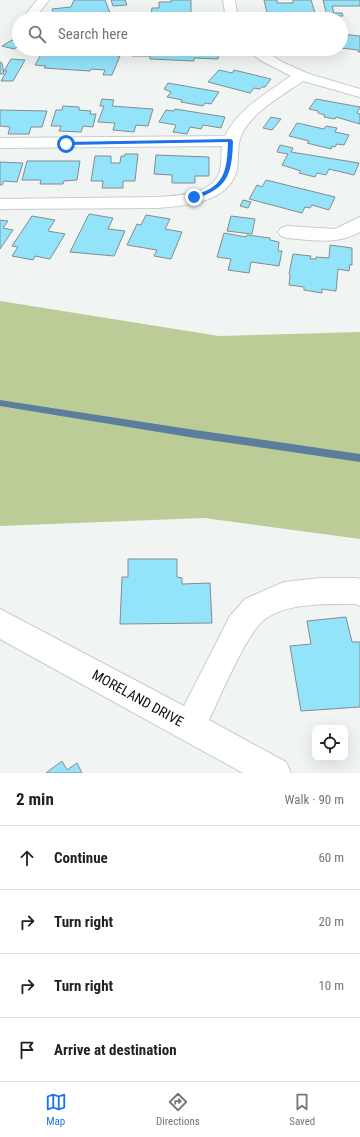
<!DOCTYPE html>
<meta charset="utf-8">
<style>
body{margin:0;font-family:"Roboto Condensed",sans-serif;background:#f2f2f2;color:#222}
.controls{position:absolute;right:12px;bottom:12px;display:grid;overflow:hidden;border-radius:8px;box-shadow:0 4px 16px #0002}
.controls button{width:36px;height:36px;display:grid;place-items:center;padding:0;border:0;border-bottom:1px solid #e0e0e0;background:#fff;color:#222;font:20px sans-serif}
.stop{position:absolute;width:12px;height:12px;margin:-9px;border:3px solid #1a73e8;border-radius:50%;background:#fff}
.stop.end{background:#1a73e8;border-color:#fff;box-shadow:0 1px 4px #0008}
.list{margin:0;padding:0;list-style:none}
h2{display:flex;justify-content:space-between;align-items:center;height:52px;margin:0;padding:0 16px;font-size:17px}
h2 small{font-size:13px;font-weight:400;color:#767676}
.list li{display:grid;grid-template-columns:26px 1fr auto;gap:12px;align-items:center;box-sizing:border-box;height:64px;padding:0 16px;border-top:1px solid #e0e0e0}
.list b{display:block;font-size:15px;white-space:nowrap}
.list em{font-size:13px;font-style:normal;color:#767676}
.icon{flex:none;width:22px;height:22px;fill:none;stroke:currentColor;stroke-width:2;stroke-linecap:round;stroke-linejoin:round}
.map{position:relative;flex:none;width:360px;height:773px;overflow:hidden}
.search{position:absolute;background:#fff;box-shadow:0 4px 16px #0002;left:12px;right:12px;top:12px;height:44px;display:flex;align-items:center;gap:10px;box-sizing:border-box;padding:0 14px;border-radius:22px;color:#767676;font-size:15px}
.sheet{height:308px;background:#fff}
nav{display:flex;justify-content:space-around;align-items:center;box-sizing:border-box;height:56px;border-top:1px solid #e0e0e0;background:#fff;font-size:11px;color:#767676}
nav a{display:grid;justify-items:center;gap:2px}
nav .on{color:#1a73e8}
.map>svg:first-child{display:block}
.green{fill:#bccc97}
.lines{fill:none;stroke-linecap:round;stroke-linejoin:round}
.stream{fill:#5c7e9d;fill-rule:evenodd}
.building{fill:#93e3fa;stroke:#878b8d}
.minor-casing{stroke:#c8cdcc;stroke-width:2}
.minor{fill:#fff;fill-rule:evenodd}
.route{fill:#1a73e8}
.labels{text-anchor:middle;stroke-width:4;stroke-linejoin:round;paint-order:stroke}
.near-street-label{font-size:14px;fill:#0f1110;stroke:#fff}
</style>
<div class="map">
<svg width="360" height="773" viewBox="0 0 360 773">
<rect width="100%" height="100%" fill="#f0f5f4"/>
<!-- green -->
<path class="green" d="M0 301 219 336 360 332V539L204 518 0 526Z"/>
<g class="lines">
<!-- stream -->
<path class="stream" d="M0 400 195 430 360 454V462L195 438 0 406Z"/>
</g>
<!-- building -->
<path class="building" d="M74 0H105L111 15 72 19H55L52 9 71 7Z
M111 0H125L127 5 113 6Z
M171 0H191V13H183V19H155V15H151L152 8H159V2H171Z
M264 0H277V3H293V0H311L317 19H298L296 13H267Z
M323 0H360V6H332L334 13H342L343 16H327Z
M140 13H150L149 16H155V19H133V16H140Z
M341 34 360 36V52H358V50L341 48Z
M12 40 19 42V46L14 49 2 46Z
M47 49H66L64 53 98 55 101 49H119L117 56H120L112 75H103L105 70 91 69 90 71 44 68 46 66 35 65 43 51H45Z
M134 49H213L219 50 218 59 194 58V61L150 59V56H132Z
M11 59 25 60 13 81H1L7 71H4Z
M0 62 2 63 4 74H0Z
M219 70 232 73 234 70 271 79 265 87H262L260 89 254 88 250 93 208 82Z
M168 83 219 92 211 104 205 103 203 106 181 102 182 100 167 97 171 92 164 89Z
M102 99 114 100 112 106 153 109 148 126 136 125 134 132 113 130 115 123 98 122 104 106H100Z
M316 99 360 107 357 113 360 114V124L336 117 335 119 324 117 325 115 318 113V111L309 109Z
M63 106 79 107V110L91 111 90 114H96L93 127 83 126 81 132 59 131 61 126H51L56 110H62Z
M175 109 225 117 221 128 203 125 201 129 190 127 187 134 173 132 176 125 159 122 166 110 174 111Z
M0 110 47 111 42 127H31L29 134H8L10 127 0 126Z
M271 117 281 119 272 130 263 128Z
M297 123 324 129 326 126 337 128 335 132 349 135 344 145 337 144 335 147 332 146 331 149 307 143 309 141 289 136Z
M280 145 293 148 291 152 359 163 354 175 329 169 326 175 317 173 315 177 299 173 301 171 282 165 288 154 277 152Z
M125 154H138L135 181H123V188H102L103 181H91L95 156H111V163H120L121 156H125Z
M156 155 209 157V176H195V183H172V175L154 174Z
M27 161H80L77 180 64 181 63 184H40L41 180H22Z
M0 162 23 163 17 182 4 181 2 185H0Z
M266 180 335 197 329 210 312 205 310 208 305 207 302 213 249 199 257 185 262 187Z
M243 200 251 202 248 208 240 206Z
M89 214 113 218 108 229 125 231 114 256 70 252Z
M146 215 170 219 165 229 182 232 171 259 154 256 157 250 127 245 137 224 141 225Z
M32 216 55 220 48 231 65 234 50 259 35 256 33 260 12 256 18 247 12 246Z
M231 216 255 219 252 234 227 231Z
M0 220 8 221 3 228 13 230 0 249Z
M224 233 246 237 247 235 270 238V240L279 242 278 251H282L279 266 251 262 249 273 228 270 231 259 217 257Z
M330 245 352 248V265L350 264 349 271 338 269 336 291 322 289V293L304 290V287L289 285 290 275 289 274 293 254 311 256 310 259H316V257L329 258Z
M128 559H177V577L182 578V584L210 583 212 623 120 624 122 577H128Z
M346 617 352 642H360V707L301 711 290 646 311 644 307 621Z
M62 761 67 770 77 763 82 773H46Z"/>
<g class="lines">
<defs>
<path id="minor" d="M37 0H49L34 19H22Z
M223 0H235L238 19H226Z
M246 49H262L282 62 309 74 360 89V97L303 81C283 95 257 109 244 130 236 142 239 155 237 169 230 203 184 206 157 208L0 209V199L157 197C177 196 213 195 220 171 222 163 221 154 222 146L0 148V138L225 136C238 109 267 93 291 76L260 60Z
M360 217V232C337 245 312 240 287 238L281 236 278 232 281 228 287 226 335 229Z
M320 578H356L360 579V606L355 604C328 604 289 602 265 619 247 632 220 697 209 720L286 762 291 773H243L0 639V609L184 706 230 616 245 599 284 582Z"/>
</defs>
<!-- minor casing -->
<use href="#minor" class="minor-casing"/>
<!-- minor -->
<use href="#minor" class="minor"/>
</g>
<!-- route -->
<path class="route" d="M231 139 233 141C232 174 228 189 194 199L192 198V196C224 187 227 173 228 142L66 145 63 144 66 142Z"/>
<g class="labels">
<!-- near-street labels -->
<g class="near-street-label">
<text transform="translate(138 698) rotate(29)" y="5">MORELAND DRIVE</text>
</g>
</g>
</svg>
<div class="controls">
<button><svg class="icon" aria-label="locate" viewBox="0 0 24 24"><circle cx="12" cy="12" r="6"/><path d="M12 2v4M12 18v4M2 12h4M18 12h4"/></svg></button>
</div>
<div class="stop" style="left:66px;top:144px"></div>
<div class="stop end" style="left:194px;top:197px"></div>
<div class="search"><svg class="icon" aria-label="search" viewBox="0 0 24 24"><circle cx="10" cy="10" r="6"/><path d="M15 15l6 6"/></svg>Search here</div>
</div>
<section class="sheet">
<h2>2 min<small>Walk · 90 m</small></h2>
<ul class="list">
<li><svg class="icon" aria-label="ahead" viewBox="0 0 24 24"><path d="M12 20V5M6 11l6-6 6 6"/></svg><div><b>Continue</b></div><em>60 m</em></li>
<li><svg class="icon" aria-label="right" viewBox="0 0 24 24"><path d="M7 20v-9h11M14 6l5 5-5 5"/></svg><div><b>Turn right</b></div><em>20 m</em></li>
<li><svg class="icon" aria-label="right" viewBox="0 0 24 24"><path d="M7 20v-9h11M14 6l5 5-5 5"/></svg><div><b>Turn right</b></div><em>10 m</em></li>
<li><svg class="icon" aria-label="arrive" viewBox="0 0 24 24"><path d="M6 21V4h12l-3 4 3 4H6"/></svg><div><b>Arrive at destination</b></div></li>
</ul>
</section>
<nav>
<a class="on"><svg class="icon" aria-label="map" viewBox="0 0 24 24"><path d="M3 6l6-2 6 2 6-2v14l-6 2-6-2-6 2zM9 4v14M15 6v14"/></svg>Map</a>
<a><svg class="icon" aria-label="directions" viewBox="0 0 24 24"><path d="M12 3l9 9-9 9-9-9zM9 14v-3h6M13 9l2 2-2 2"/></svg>Directions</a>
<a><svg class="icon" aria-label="saved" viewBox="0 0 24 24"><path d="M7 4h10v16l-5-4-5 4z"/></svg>Saved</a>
</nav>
